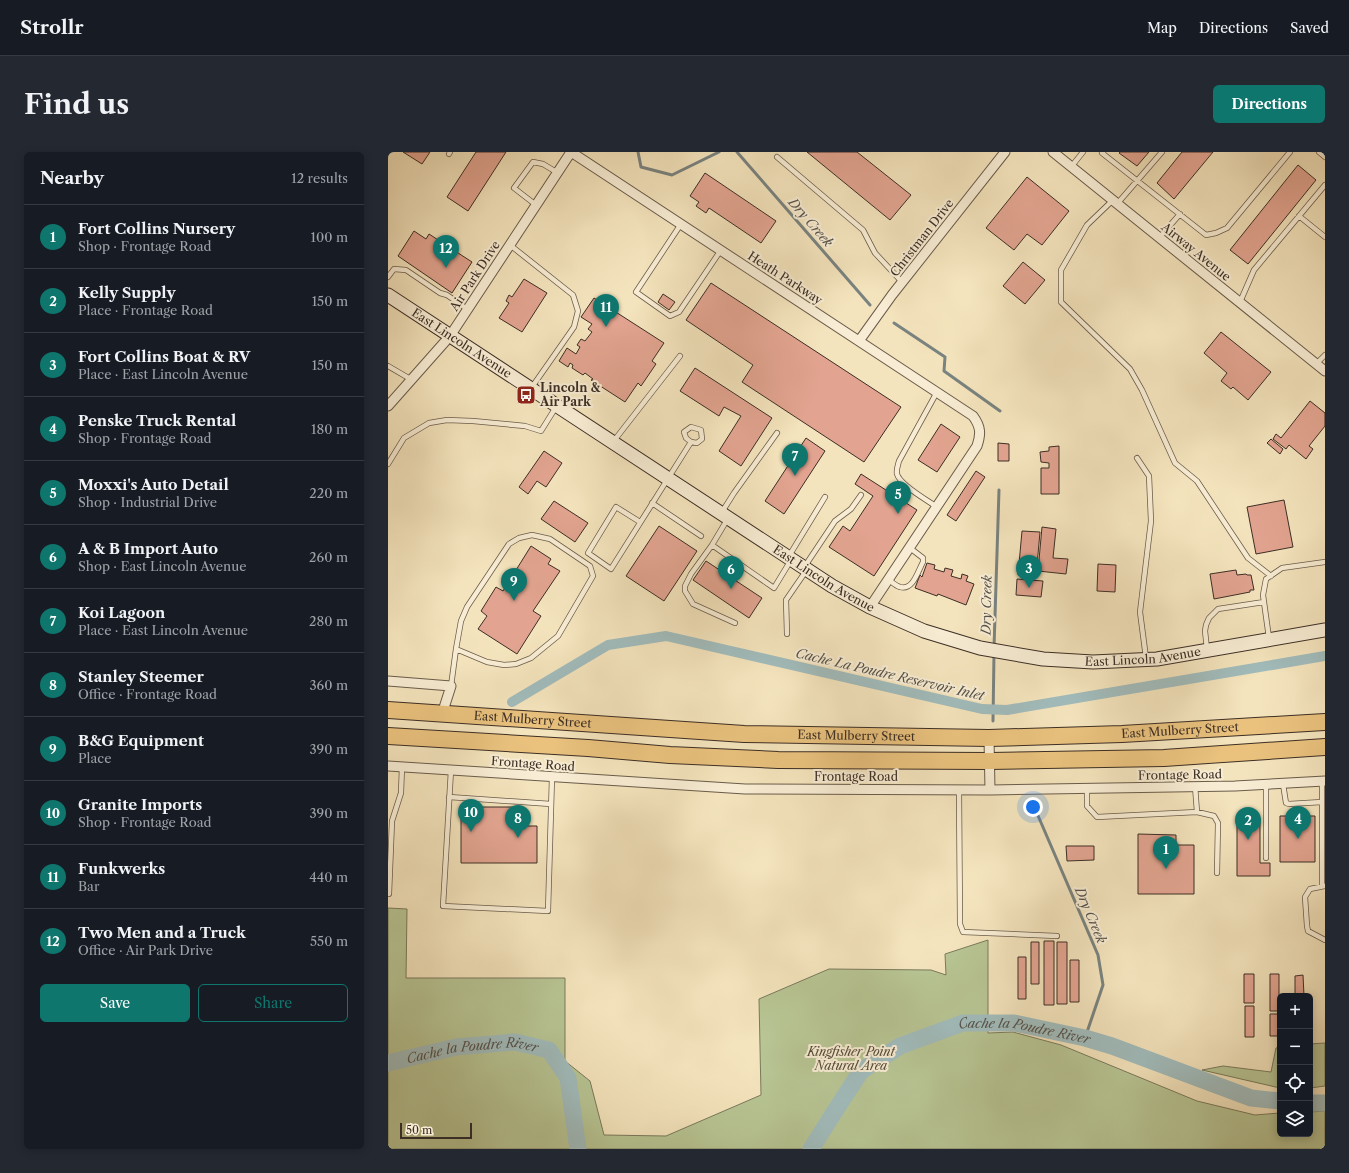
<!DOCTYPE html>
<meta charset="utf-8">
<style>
body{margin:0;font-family:"Libre Caslon Text",serif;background:#242831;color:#f1f3f6}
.controls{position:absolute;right:12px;bottom:12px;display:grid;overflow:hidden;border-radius:6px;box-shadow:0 2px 10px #0003}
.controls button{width:36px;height:36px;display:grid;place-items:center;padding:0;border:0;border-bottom:1px solid #363941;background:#171b24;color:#f1f3f6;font:20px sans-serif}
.scale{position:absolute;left:12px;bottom:10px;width:72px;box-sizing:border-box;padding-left:4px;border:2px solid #3c2e25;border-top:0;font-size:11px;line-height:14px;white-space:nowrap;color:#3c2e25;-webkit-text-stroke:3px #f8edd4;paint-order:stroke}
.you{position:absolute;left:645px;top:655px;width:14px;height:14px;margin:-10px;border:3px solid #fff;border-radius:50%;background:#1a73e8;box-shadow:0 0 0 6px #1a73e833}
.badge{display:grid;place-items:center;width:26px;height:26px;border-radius:50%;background:#0f766e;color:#fff;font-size:13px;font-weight:700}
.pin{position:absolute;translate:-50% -33px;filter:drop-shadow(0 1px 2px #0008)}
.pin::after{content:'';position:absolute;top:21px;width:14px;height:12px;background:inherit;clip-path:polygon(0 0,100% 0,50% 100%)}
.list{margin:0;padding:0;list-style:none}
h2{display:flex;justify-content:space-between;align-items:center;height:52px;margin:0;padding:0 16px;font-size:17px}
h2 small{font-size:13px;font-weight:400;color:#9ea1a6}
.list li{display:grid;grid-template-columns:26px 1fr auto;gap:12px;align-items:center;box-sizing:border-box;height:64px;padding:0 16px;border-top:1px solid #363941}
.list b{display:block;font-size:15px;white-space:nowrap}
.list p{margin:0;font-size:13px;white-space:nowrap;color:#9ea1a6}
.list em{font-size:13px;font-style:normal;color:#9ea1a6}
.actions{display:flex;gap:8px;padding:12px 16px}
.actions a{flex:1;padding:9px 0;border:1px solid #0f766e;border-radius:6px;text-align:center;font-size:14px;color:#0f766e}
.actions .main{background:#0f766e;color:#fff}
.icon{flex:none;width:22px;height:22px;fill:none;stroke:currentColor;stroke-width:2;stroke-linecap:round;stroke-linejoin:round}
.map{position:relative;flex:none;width:937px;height:997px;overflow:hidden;border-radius:6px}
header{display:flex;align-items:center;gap:24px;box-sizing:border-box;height:56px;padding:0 20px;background:#171b24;border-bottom:1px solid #363941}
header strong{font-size:19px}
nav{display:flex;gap:22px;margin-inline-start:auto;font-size:14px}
.intro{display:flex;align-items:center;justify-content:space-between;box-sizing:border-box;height:96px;padding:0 24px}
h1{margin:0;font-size:28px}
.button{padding:10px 18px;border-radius:6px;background:#0f766e;color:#fff;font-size:14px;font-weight:700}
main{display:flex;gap:24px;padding:0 24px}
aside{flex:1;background:#171b24;border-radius:6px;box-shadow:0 2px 10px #0003}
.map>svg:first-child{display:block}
.green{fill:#b8c594;stroke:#7a7a5c}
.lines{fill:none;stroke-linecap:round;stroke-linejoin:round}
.stream{stroke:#798380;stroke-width:3}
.canal{stroke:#a1bcbc;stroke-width:10}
.river{stroke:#a1bcbc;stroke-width:17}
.building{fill:#e2a490;stroke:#3c2e25}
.lane-casing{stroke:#6a5c4b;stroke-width:6}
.street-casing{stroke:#6a5c4b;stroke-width:11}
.secondary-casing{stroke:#3c2e25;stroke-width:15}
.highway-casing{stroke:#3c2e25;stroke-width:18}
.lane{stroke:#f8edd4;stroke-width:4.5}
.street{stroke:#f8edd4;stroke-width:9}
.secondary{stroke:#f8edd4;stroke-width:13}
.highway{stroke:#eac27e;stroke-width:16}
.labels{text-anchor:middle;stroke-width:4;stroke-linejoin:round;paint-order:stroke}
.street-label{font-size:12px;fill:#3c2e25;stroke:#f8edd4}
.poi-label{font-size:12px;font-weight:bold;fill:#3c2e25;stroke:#f8edd4;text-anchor:start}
.park-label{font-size:12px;font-style:italic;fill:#554c3b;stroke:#f8edd4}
.water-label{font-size:13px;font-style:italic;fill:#55524b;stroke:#f8edd4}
</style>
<header>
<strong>Strollr</strong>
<nav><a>Map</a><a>Directions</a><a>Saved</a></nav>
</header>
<div class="intro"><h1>Find us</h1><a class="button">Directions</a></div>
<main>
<aside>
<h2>Nearby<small>12 results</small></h2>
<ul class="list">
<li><span class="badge">1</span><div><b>Fort Collins Nursery</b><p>Shop · Frontage Road</p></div><em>100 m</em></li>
<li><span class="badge">2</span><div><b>Kelly Supply</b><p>Place · Frontage Road</p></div><em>150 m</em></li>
<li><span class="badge">3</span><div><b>Fort Collins Boat &amp; RV</b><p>Place · East Lincoln Avenue</p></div><em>150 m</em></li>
<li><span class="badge">4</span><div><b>Penske Truck Rental</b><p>Shop · Frontage Road</p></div><em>180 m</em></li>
<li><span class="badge">5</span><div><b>Moxxi's Auto Detail</b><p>Shop · Industrial Drive</p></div><em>220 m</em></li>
<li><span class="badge">6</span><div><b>A &amp; B Import Auto</b><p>Shop · East Lincoln Avenue</p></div><em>260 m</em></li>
<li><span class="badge">7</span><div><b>Koi Lagoon</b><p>Place · East Lincoln Avenue</p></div><em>280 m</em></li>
<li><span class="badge">8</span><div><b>Stanley Steemer</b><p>Office · Frontage Road</p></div><em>360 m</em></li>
<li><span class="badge">9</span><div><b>B&amp;G Equipment</b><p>Place</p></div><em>390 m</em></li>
<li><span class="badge">10</span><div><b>Granite Imports</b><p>Shop · Frontage Road</p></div><em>390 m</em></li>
<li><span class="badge">11</span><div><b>Funkwerks</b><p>Bar</p></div><em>440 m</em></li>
<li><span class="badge">12</span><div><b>Two Men and a Truck</b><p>Office · Air Park Drive</p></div><em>550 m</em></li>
</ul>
<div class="actions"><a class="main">Save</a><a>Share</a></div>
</aside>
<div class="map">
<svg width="937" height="997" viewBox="0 0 937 997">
<rect width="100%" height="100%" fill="#f4e4bd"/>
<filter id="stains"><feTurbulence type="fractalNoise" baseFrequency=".005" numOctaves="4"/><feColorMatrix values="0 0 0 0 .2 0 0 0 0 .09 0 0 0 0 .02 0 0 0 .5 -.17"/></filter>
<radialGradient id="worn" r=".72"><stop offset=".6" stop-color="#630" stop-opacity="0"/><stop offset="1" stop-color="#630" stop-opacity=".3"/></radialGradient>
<!-- green -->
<path class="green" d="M0 756 19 757 18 826H177V909L202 929 216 983 278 984 373 943 371 847 441 817 543 818 558 823 557 802 600 788V881L625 880 673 893 809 949 867 963 892 961V982H922V960L937 959V997H0Z
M937 891V934L922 936V892Z
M892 895V936L814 918 835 914 883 920 888 896Z"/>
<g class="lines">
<!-- stream -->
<path class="stream" d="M250 0 253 15 284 23 331 0
M349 0 482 153
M506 171 557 205 556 219 612 259
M606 496 611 338
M605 569 606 501
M645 652 710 803 715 833 697 886"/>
<!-- canal -->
<path class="canal" d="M124 550 220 493 278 484 594 557 619 558 937 504"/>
<!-- river -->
<g class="river">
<path id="s1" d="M0 911 68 895 127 890 161 898 180 926 190 997"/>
<path d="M922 951H937"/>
<path id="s2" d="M423 997 447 959 473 919 512 894 575 871H626L697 886 724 894 863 946 892 949"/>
</g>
</g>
<!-- building -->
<path class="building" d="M15 0H42L34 12Z
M88 0H118L80 59 59 45Z
M419 0H469L523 43 502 68Z
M732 0H761L749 14 731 1Z
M794 0H825L786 47 769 31Z
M910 13 928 28 860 112 842 98Z
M317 21 388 69 373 91 321 56 318 61 308 54 311 50 302 44Z
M639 25 681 59 654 93 639 82 626 98 598 76Z
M26 79 38 87 41 82 84 110 64 141 10 104Z
M635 110 657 128 637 152 615 134Z
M136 127 159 141 134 180 111 166 121 151 118 149 121 143 124 145Z
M323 131 513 255 476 310 354 230 365 213 298 168Z
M275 142 287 150 281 158 270 150Z
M206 146 276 191 264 209 268 212 253 234 250 231 237 250 203 228 205 227 197 221 195 223 184 216 185 213 182 211 180 215 171 209 179 196 188 202 192 195 189 193 193 187 197 189 204 180 200 177 204 172 193 165Z
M833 180 883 220 860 248 845 235 843 237 833 229 839 221 816 201Z
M307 216 384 266 353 314 331 299 353 264 336 255 331 264 292 239Z
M922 249 937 261V274L921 294 925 297 918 307 901 293 898 297 885 287 888 282 893 286Z
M553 272 572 285 549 320 530 308Z
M418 286 437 299 396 362 377 349Z
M883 287 895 297 892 302 879 291Z
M610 291 621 292V309H610Z
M671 294V342H653V316H661V311L653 310 652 300 661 299V295Z
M156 299 174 311 158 335 149 329 140 342 131 335Z
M588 319 597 325 568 369 559 363Z
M473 322 529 358 486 424 441 395 455 374 462 379 485 344 467 332Z
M896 348 905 395 868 402 859 355Z
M166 349 200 371 187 390 153 367Z
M271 374 309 399 276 449 238 424Z
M654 375 668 377 665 406 680 407 678 422 650 419Z
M634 379 652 380 648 424 630 423Z
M143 394 163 407 160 412 172 419 145 459 153 464 129 502 90 477 99 464 93 459 108 435 115 439Z
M318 409 374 446 361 466 305 428Z
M539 411 547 413 546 417 556 420 557 416 565 418 563 424 573 427 574 422 580 424 578 429 586 432 578 453 550 442 549 444 527 436 532 423 534 425Z
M710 412 728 413 727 440 709 439Z
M848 418 849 423 858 422 859 423H863L866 438H862V440L826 447 822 422Z
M629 427 655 429 653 445 628 443Z
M73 655H126V674H149V711H73Z
M892 664H927V710H892Z
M849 666H872V711H882V724H849Z
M750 682 788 683V693H806V742H750Z
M678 694H706V708L679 709Z
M656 789H666V853H656Z
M643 790H651V832H643Z
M669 790H679V852H669Z
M630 805H638V847H630Z
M682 808H691V850H682Z
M856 822H866V851H856Z
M882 822H891V859H882Z
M915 823 916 844H907V824Z
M857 854H866V885H857Z
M882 862H892V884H882Z"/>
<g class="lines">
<defs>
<path id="lane" d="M715 0 714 1 818 83 828 81 839 76 902 0
M931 0 937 5
M61 2 62 0
M389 5 475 78 487 101 514 130
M683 15 695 0
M724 49 699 73 673 118V150L742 217 754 238 787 311 809 329 860 406 883 424
M729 52 774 0
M148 53 126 36 145 10 155 12 170 21
M911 64 937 85
M293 72 248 140 282 164 291 160 333 98
M771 86 792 62
M122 93 185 143 190 159 186 175 144 235
M0 125 6 117 18 118 52 141 59 143 79 157
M852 150 866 118 937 33
M928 212 937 203
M0 214 24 228
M225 290 292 204
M749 306 761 324 763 369 752 460 758 506
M0 312 16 286 41 271 59 268 85 269 137 274 153 279 168 255
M264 351 313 384
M549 355C539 348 512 333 509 322 508 318 510 313 511 309L549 240
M334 360 346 341 389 281
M339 368 324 393 386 436 403 408
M252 370 228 355 200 401 223 417 303 290 309 291 314 287 313 278 303 275 296 280 298 286 303 290
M324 393 303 422 297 434V439L305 452 347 471
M401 404 437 345
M417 414 447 369 463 357 473 343
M501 428C504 430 508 434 512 435 525 439 530 419 535 410V406L522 396
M399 482 398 448 418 419
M881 486 875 443 878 427 894 416 937 410
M819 497 817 479 818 473 821 466 830 457 876 450
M63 534 68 497 73 469 79 455 121 392 131 386 144 383 162 387 202 414 205 424 170 484 143 506 128 512 116 513 99 510 68 497
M63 618 55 754 160 759 164 625
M895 632 898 651 901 652 934 650V629
M878 633V706
M807 634 809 660
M699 636V654L709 665 809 660 826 664 830 671 829 721
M571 638 572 772 575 780 669 784
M61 645 163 652
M934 650V734
M937 734 922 737 917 745 919 774 920 779 937 788
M0 742H1L4 669 13 641 14 615"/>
<path id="street" d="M183 0 585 264C593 275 593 282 589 294L482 455
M665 0 937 219
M471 189 504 143 617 0
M0 254 62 184 183 0
M0 529 63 534 54 562
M601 586 602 638
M0 614 357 637 602 638 847 634 937 629"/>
<g id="secondary">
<path id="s3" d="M0 143 444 434 482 455 536 479 592 496 655 507 705 510 769 507 937 478"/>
</g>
<g id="highway">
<path id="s4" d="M0 558 356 582 601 586 734 582 937 570"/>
<path d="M0 584 200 596 282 603 390 608 602 609 776 606 937 595"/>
</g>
</defs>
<!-- lane casing -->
<use href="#lane" class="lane-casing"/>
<!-- street casing -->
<use href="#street" class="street-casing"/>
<!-- secondary casing -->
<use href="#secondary" class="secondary-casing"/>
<!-- highway casing -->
<use href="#highway" class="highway-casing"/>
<!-- lane -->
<use href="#lane" class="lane"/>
<!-- street -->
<use href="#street" class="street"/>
<!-- secondary -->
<use href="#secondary" class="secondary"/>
<!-- highway -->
<use href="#highway" class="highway"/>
</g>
<!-- icons -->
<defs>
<symbol id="bus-square" viewBox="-11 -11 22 22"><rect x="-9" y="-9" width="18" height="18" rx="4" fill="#8f2418" stroke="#f8edd4"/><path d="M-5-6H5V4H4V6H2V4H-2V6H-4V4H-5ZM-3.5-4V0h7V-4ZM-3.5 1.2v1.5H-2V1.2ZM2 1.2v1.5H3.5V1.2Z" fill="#fff"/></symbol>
</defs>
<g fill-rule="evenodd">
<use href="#bus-square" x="127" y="232" width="22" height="22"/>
</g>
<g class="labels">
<!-- street labels -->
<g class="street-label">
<text transform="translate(534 86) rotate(-52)" y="4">Christman Drive</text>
<text transform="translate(808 100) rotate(39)" y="4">Airway Avenue</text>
<text transform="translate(87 124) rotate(-57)" y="4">Air Park Drive</text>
<text transform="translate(397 126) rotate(33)" y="4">Heath Parkway</text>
<text dy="4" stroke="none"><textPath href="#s3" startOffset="88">East Lincoln Avenue</textPath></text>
<text dy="4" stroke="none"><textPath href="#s3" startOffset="520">East Lincoln Avenue</textPath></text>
<text dy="4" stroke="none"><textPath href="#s3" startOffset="856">East Lincoln Avenue</textPath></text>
<text dy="4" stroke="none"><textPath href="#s4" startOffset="145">East Mulberry Street</textPath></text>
<text dy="4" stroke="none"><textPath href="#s4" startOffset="793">East Mulberry Street</textPath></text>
<text dy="4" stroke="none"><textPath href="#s4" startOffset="469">East Mulberry Street</textPath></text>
<text transform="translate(145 612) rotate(4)" y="4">Frontage Road</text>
<text transform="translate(792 623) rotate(-1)" y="4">Frontage Road</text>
<text x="468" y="629">Frontage Road</text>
</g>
<!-- poi labels -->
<g class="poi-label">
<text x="152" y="240">Lincoln &amp;<tspan x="152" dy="14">Air Park</tspan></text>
</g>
<!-- park labels -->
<g class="park-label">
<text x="463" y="904">Kingfisher Point<tspan x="463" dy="14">Natural Area</tspan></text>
</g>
<!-- water labels -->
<g class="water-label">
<text transform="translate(423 70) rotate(49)" y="5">Dry Creek</text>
<text transform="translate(598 453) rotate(-89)" y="5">Dry Creek</text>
<text transform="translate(502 522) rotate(13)" y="5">Cache La Poudre Reservoir Inlet</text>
<text transform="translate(703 763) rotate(67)" y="5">Dry Creek</text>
<text dy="5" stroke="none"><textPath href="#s2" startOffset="268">Cache la Poudre River</textPath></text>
<text dy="5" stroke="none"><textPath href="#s1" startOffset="86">Cache la Poudre River</textPath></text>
</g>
</g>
<rect width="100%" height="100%" filter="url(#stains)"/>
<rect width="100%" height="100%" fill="url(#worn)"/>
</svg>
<div class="controls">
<button>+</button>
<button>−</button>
<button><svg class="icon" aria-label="locate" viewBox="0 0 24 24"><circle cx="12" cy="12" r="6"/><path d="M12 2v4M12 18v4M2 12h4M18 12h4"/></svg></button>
<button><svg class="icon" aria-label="layers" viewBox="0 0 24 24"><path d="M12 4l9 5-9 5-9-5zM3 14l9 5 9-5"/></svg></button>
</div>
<div class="scale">50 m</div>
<div class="you"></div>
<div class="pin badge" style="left:778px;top:717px">1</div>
<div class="pin badge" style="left:860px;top:688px">2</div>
<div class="pin badge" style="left:641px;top:436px">3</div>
<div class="pin badge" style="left:910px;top:687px">4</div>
<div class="pin badge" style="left:510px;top:362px">5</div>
<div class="pin badge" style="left:343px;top:437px">6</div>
<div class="pin badge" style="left:407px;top:324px">7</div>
<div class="pin badge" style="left:130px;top:686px">8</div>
<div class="pin badge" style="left:126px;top:449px">9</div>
<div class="pin badge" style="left:83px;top:680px">10</div>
<div class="pin badge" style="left:218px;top:175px">11</div>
<div class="pin badge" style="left:58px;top:116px">12</div>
</div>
</main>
